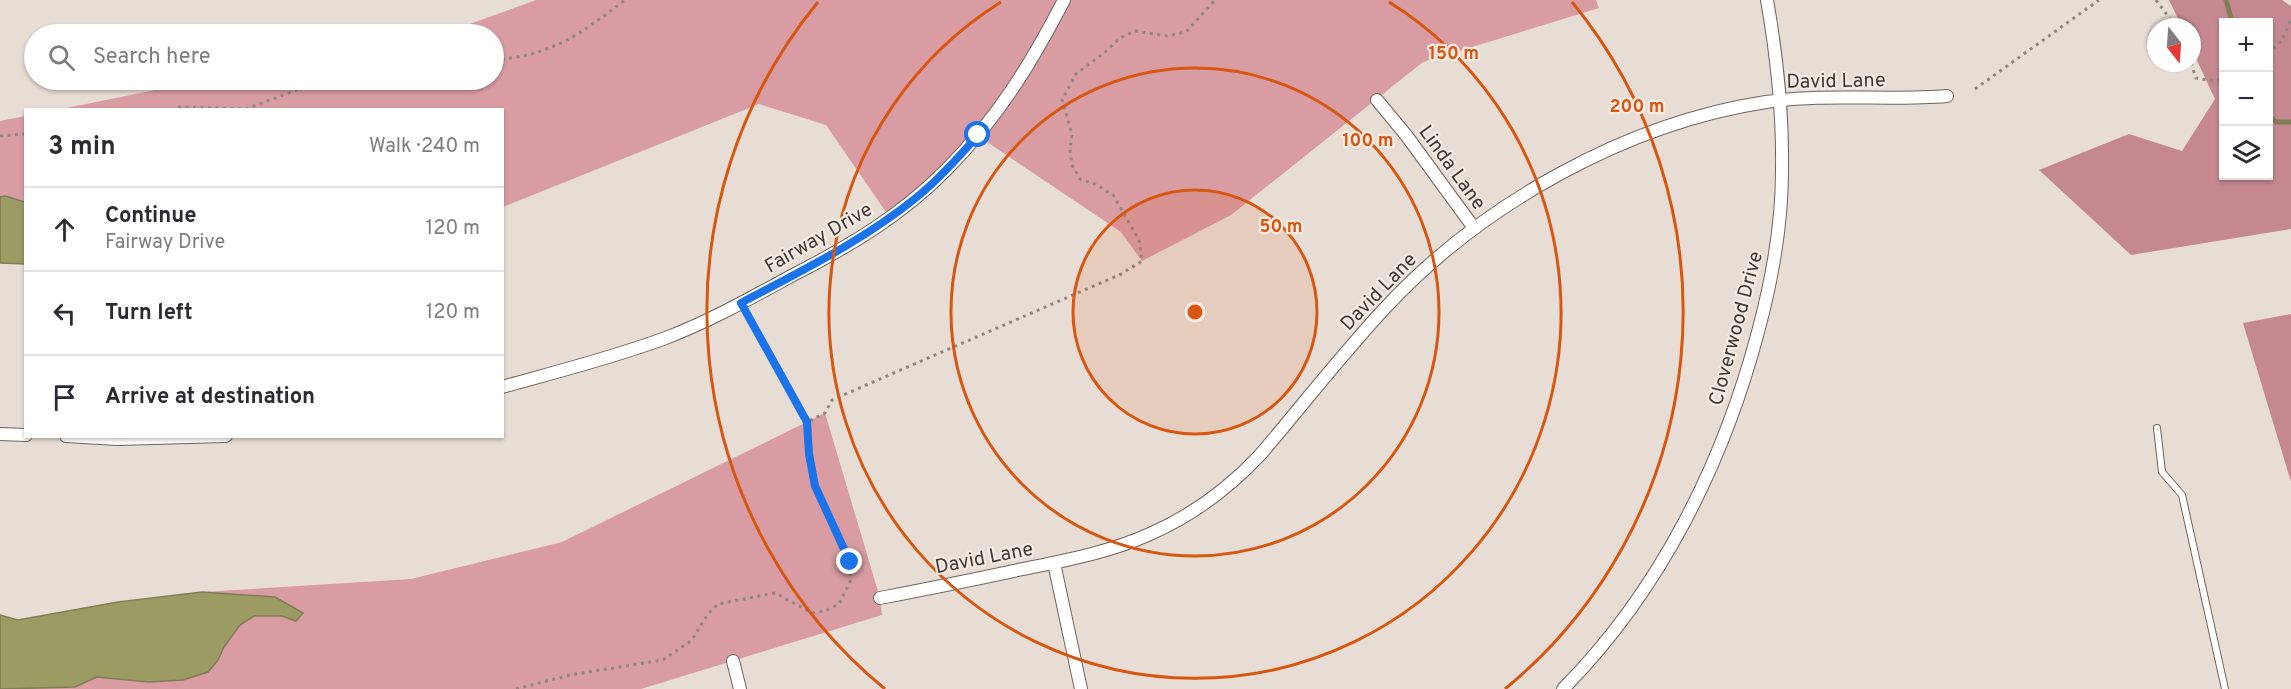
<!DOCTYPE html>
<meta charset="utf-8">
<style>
body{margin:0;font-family:Overpass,sans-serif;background:#f2f2f3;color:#2b2b33}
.controls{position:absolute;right:18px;top:18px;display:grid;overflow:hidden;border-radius:0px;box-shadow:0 2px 4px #0004}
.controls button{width:54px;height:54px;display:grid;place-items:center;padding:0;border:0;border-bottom:2px solid #e1e1e2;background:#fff;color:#2b2b33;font:30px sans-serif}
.compass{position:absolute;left:2147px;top:18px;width:54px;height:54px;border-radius:50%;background:#fff;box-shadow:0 2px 4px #0004;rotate:163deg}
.stop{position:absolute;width:18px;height:18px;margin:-14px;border:4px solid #1a73e8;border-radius:50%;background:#fff}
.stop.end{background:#1a73e8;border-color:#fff;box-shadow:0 2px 6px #0008}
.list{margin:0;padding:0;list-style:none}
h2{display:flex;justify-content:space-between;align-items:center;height:78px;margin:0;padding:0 24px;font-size:26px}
h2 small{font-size:20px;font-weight:400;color:#7c7c81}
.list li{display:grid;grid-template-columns:39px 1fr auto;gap:18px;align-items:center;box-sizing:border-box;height:84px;padding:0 24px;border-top:2px solid #e1e1e2}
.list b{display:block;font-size:22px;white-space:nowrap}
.list p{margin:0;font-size:20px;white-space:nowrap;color:#7c7c81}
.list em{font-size:20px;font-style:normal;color:#7c7c81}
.icon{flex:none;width:33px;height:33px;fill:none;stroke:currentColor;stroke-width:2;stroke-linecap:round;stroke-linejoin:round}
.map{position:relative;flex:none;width:2291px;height:689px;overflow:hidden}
.search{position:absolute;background:#fff;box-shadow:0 2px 4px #0004;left:24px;top:24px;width:480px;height:66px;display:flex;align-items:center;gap:15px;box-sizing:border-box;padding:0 21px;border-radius:33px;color:#7c7c81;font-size:22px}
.panel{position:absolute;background:#fff;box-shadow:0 2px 4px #0004;left:24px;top:108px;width:480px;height:330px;border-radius:0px}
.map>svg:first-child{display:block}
.green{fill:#d99ca3}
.forest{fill:#c58890;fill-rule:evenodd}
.water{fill:#9c9b63;stroke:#807e56;stroke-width:1.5}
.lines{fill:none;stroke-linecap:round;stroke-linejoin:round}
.stream{stroke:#807e56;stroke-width:5}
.service-casing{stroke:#6e655e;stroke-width:8}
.minor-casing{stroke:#6e655e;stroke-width:14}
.path{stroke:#8f8782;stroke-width:3;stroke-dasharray:3 4.5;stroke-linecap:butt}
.service{stroke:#fff;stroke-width:6}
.minor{stroke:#fff;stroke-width:12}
.route{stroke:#1a73e8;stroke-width:8}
.ring{fill:none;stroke:#d75610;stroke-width:3}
.labels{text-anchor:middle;stroke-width:4.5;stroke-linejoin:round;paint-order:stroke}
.street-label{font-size:20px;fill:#3f3b38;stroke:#f5eae2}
.centre{fill:#d75610;stroke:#f5eae2;stroke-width:3}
.ring-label{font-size:18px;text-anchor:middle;font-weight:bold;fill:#d75610;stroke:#f5eae2;stroke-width:4.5;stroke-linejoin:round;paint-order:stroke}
</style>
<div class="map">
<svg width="2291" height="689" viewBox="0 0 2291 689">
<rect width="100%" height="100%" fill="#e8ddd5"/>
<!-- green -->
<path class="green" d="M536 0H1596L1599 8 1423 62 1231 215 1142 261 1121 232 978 136 890 218 826 125 759 104 503 207 502 110H57L204 80H494V34H442Z
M25 116V264L0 263V121Z
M825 413 880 598 882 615 641 689H0V615L18 620 118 602 202 592 411 579 562 542Z"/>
<!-- forest -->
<path class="forest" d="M2169 0H2282L2291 6V229L2131 255 2039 170 2129 134 2182 151 2215 99 2192 50V27H2182ZM2224 22H2268V176H2224Z
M2291 314V482L2243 323Z"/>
<!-- water -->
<path class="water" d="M5 196 25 202V264L0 263V197Z
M202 592 275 597 303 613 296 621 282 616H254L240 625 224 647 218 660 208 672 183 680 149 682 97 677 75 687 0 689V615L18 620 118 602Z"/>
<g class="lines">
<!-- stream -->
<path class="stream" d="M2226 0 2232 22
M2268 115 2276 122H2291"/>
<defs>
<path id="service" d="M2157 428 2162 472 2182 495 2225 689"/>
<path id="minor" d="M1377 100 1406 135 1474 228
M502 387C556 372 611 358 663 339 708 322 751 298 793 275 848 247 902 215 946 170 997 119 1031 64 1064 0
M0 434 26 435
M66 436 117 439 226 436
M1054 563 1081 689
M880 598C926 589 972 580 1018 570 1062 561 1108 553 1150 534 1191 516 1229 488 1260 455 1302 406 1342 354 1386 307 1482 204 1627 123 1766 102 1826 93 1887 101 1947 96
M733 661 740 689
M1563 689C1660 591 1723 464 1758 332 1772 280 1782 225 1782 171 1783 113 1777 57 1767 0"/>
</defs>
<!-- service casing -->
<use href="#service" class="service-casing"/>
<!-- minor casing -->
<use href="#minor" class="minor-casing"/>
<!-- path -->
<path class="path" d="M2156 0 2176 27
M2268 54 2282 40 2291 20
M494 60C553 55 579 35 625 0
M2191 63 2196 78 2213 81 2224 79
M1975 89 2099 0
M171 110 180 107 246 109 323 80
M0 136 26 134
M747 315 807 422
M516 689 570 675 663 660 692 640 707 615 718 604 775 593 812 613 825 611 839 604 850 582V562L815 486 809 454 807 422 825 413 832 400 1121 274 1142 261 1139 240 1113 195 1095 184 1080 179 1072 165 1070 150 1072 134 1062 100 1076 74 1104 53 1120 38 1135 31 1167 36 1186 32 1215 0"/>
<!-- service -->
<use href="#service" class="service"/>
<!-- minor -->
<use href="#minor" class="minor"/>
</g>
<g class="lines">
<!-- route -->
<path class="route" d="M850 562 815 486 809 454 807 422 741 303C801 271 863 241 917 197 939 179 959 157 978 135"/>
</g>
<!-- distance rings -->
<circle cx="1195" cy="312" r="122" fill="#d75610" fill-opacity=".12"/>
<g class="ring">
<circle cx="1195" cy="312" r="122"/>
<circle cx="1195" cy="312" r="244"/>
<path d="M1389 2A366 366 0 1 1 1001 2"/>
<path d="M885 689A488 488 0 0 1 818 2M1572 2A488 488 0 0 1 1505 689"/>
</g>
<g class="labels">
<!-- street labels -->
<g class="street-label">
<text transform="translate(1836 80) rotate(-1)" y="7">David Lane</text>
<text transform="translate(1453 167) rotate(54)" y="7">Linda Lane</text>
<text transform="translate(818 237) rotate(-30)" y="7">Fairway Drive</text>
<text transform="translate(1378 291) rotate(-46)" y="7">David Lane</text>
<text transform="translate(1735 328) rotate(-75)" y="7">Cloverwood Drive</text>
<text transform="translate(984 557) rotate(-11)" y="7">David Lane</text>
</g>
</g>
<circle cx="1195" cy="312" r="9" class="centre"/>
<g class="ring-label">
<text x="1454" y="59">150 m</text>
<text x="1637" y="112">200 m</text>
<text x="1368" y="146">100 m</text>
<text x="1281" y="232">50 m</text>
</g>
</svg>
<div class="controls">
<button>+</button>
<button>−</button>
<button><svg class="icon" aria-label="layers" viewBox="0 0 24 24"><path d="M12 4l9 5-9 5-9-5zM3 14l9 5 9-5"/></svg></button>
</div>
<svg class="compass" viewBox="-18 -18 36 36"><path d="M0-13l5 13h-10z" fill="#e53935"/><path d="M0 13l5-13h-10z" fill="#7c7c81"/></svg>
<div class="stop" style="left:978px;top:135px"></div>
<div class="stop end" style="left:850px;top:562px"></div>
<div class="search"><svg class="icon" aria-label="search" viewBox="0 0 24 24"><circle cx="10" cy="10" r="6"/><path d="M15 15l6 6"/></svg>Search here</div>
<section class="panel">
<h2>3 min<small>Walk · 240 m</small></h2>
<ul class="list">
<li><svg class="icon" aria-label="ahead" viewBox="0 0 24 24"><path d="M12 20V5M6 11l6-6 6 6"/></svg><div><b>Continue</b><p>Fairway Drive</p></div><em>120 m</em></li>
<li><svg class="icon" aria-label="left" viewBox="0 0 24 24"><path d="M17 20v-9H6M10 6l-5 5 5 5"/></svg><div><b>Turn left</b></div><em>120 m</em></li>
<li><svg class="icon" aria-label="arrive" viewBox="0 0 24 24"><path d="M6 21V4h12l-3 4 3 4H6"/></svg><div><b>Arrive at destination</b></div></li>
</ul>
</section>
</div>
